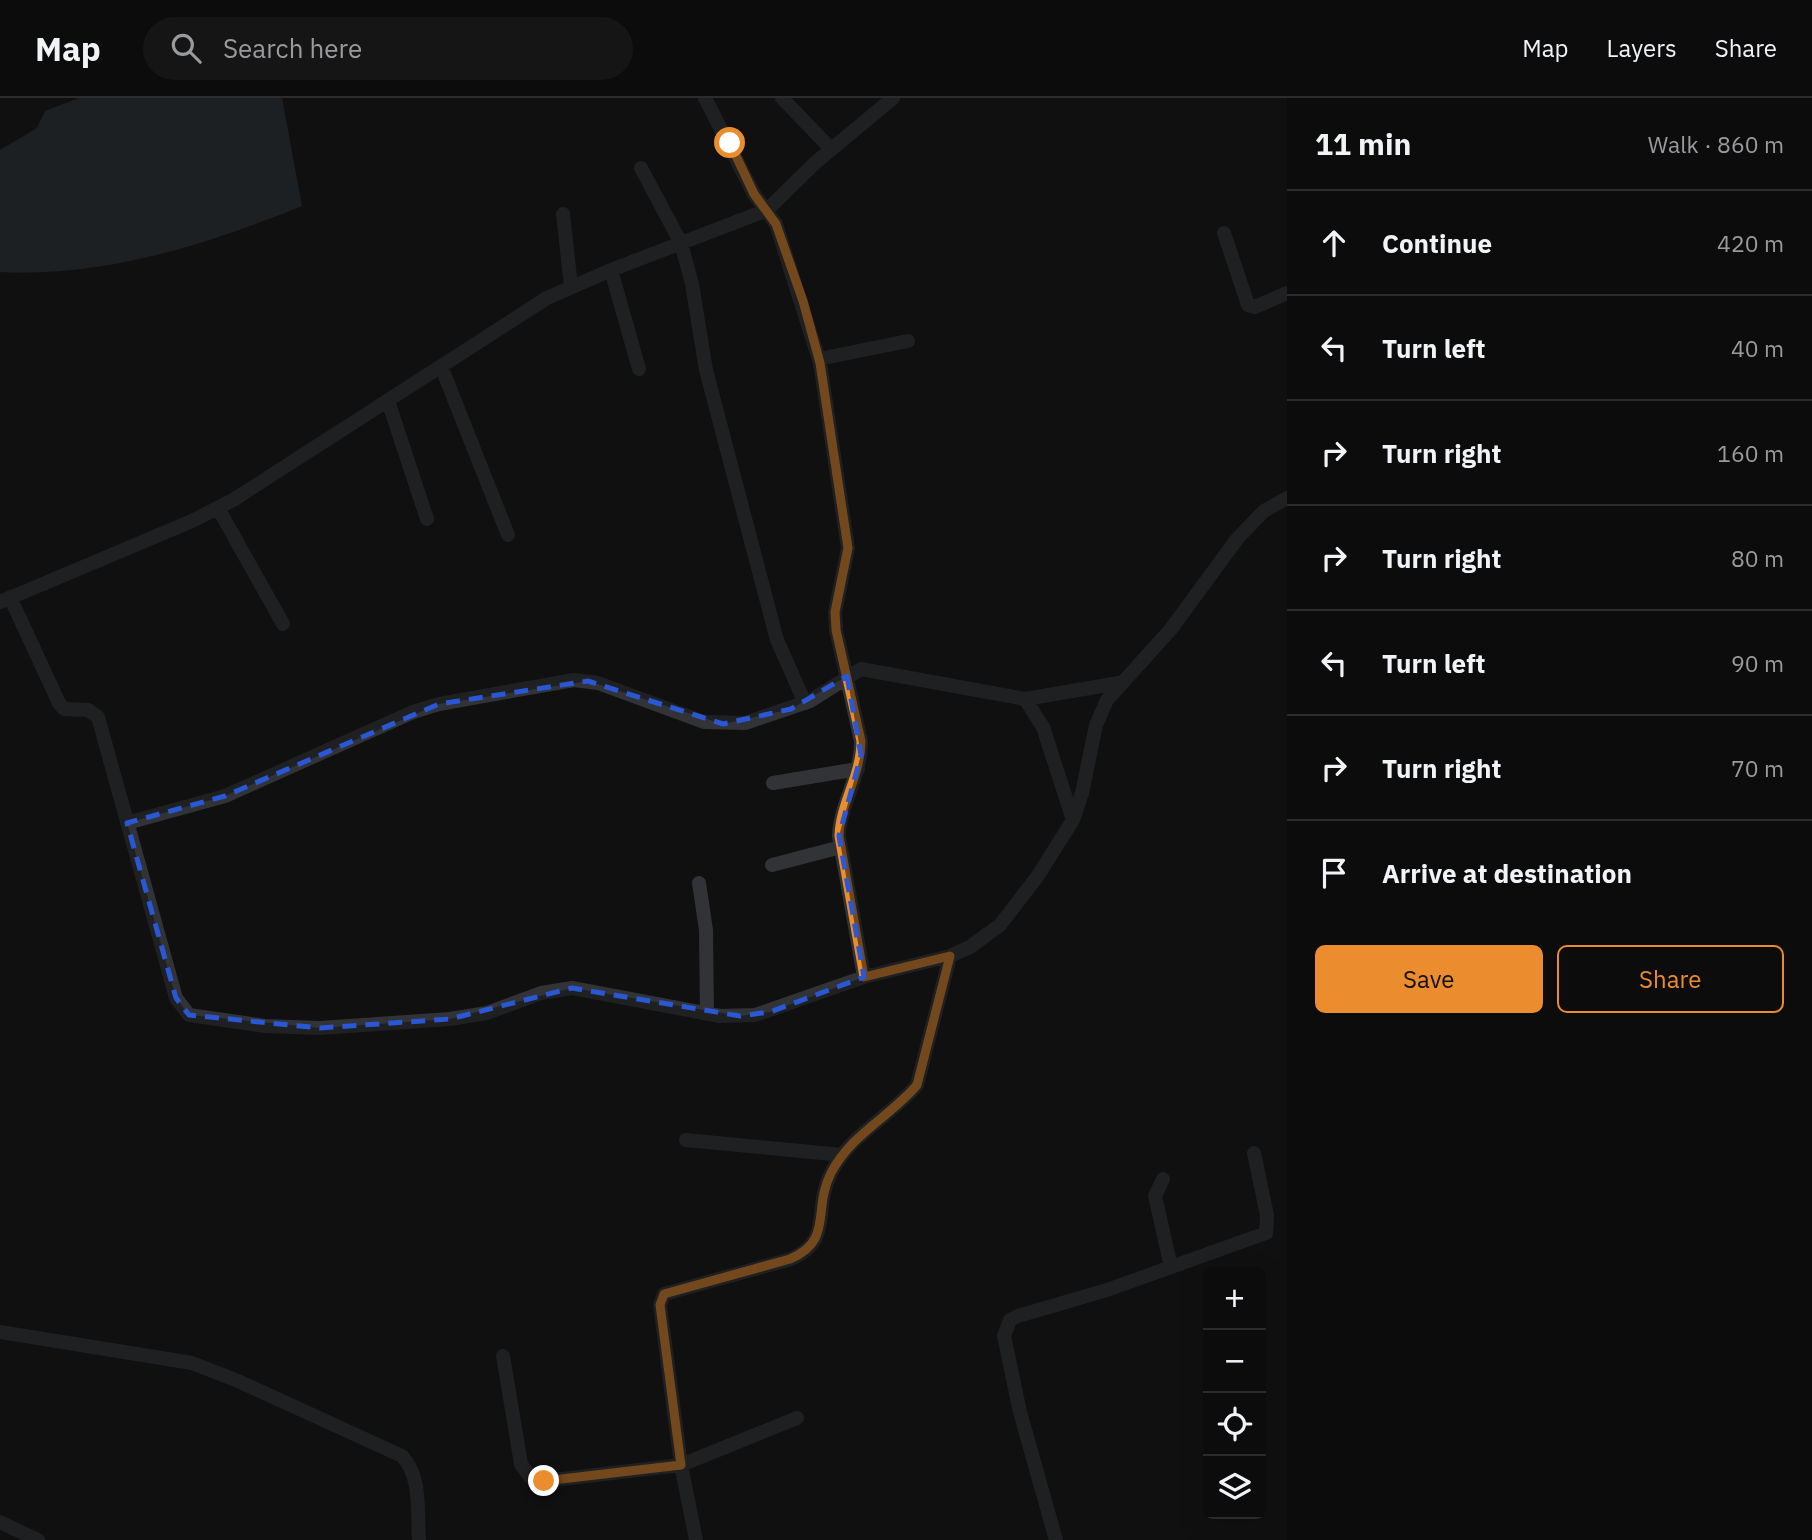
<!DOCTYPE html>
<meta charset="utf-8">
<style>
body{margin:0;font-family:"IBM Plex Sans",sans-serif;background:#151516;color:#f1f3f6}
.controls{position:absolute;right:21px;bottom:21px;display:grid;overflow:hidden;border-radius:10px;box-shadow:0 7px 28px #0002}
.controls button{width:63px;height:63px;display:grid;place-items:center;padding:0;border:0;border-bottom:2px solid #2c2c2e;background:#0c0c0d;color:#f1f3f6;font:35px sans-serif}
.stop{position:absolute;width:21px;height:21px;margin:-16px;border:5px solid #eb8d2e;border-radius:50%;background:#fff}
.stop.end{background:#eb8d2e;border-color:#fff;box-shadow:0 2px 7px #0008}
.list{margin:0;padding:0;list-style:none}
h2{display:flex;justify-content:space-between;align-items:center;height:91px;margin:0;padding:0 28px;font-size:30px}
h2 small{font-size:23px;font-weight:400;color:#9a9b9d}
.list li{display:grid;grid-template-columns:46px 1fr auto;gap:21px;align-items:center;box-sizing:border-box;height:105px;padding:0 28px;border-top:2px solid #2c2c2e}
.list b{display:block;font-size:26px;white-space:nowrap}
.list em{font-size:23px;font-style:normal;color:#9a9b9d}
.actions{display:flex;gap:14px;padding:21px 28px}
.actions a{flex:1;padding:16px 0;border:2px solid #eb8d2e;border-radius:10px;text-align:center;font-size:24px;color:#eb8d2e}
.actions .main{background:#eb8d2e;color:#111}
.icon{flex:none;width:38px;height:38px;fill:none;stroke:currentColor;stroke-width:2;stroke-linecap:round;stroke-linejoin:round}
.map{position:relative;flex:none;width:1287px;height:1442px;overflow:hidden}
header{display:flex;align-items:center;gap:42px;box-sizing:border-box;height:98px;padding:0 35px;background:#0c0c0d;border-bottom:2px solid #2c2c2e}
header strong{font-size:33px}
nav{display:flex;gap:38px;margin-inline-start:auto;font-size:24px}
.search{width:490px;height:63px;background:#151516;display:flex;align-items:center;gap:18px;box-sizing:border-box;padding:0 24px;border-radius:38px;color:#9a9b9d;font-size:26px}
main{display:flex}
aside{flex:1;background:#0c0c0d}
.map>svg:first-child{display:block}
.water{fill:#2a3439}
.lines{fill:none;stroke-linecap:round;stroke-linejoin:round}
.street{stroke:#313336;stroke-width:14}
.route{stroke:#eb8d2e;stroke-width:9}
.marked{fill:none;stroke:#2a57d4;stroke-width:5;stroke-dasharray:14 9;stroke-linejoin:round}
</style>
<header>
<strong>Map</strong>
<div class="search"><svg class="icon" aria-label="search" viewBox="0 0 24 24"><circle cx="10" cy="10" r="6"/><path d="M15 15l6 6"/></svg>Search here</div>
<nav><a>Map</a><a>Layers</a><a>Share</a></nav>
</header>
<main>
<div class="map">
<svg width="1287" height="1442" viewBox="0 0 1287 1442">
<rect width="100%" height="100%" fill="#101011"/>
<!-- water -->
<path class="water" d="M79 0H282L302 108C205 147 106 179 0 174V52L37 30 45 13Z"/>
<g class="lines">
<!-- street -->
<path class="street" d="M705 0 754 96 776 126 820 265 848 450 835 514 836 532 861 643C862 677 840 705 839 738L864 879
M782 0 831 51
M641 70 681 145 692 186 706 272 777 542 805 605
M563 116 571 188
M1224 135 1248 207 1255 209 1287 195
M611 172 639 271
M819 261 908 243
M441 268 508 437
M388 303 427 421
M218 410 283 526
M10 499 59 605 64 611 88 612 98 619 176 900 189 917 265 928 320 930 450 921 487 915 541 895 572 890 720 918 755 917 864 879 950 858 970 849 1000 827 1037 779 1073 722 1082 695 1096 627 1107 602 1171 531 1237 441 1264 413 1287 400
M0 504 192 423 233 402 547 200 611 172 767 112 816 64 893 0
M1025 601 1119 585
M773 685 858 671
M127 725 225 698 413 614 439 606 574 582 598 585 704 624 745 625 810 603 861 571 1025 601 1043 629 1073 722
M772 767 841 749
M699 785 706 832 707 916
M686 1042 842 1057
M1163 1081 1155 1098 1171 1169
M0 1234 192 1265 238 1283 402 1358C422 1379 417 1415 419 1442
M503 1258 521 1366 530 1379 544 1383 681 1367 797 1320
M0 1424 38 1442
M696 1442 681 1367 660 1207 664 1196 791 1161C834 1142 812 1112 831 1075 850 1036 890 1019 917 987L950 858
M1056 1442 1020 1314 1004 1238 1010 1222 1018 1218 1107 1192 1266 1135 1267 1117 1254 1055"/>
</g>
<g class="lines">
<!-- route -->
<path class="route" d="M544 1383 681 1367 660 1207 664 1196 790 1161C834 1142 812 1112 831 1075 851 1036 890 1019 917 987L950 858 864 879 839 738C840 705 861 677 861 643L836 532 835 514 848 450 820 265 803 203 776 126 754 96 730 45"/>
</g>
<!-- marked area -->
<path d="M0 0H1287V1442H0ZM847 578 861 657 839 738 864 879 770 914 740 918 572 890 450 921 320 930 189 917 176 900 127 725 225 698 439 606 588 583 723 626 791 611Z" fill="#101011" fill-opacity=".55" fill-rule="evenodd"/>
<path class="marked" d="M847 578 861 657 839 738 864 879 770 914 740 918 572 890 450 921 320 930 189 917 176 900 127 725 225 698 439 606 588 583 723 626 791 611Z"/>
</svg>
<div class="controls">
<button>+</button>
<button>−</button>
<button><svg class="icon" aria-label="locate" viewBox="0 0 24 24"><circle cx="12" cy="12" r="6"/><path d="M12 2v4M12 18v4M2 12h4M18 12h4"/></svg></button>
<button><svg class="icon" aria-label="layers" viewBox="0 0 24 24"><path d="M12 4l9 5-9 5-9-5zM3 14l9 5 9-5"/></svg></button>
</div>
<div class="stop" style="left:730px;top:45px"></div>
<div class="stop end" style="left:544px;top:1383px"></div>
</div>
<aside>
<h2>11 min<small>Walk · 860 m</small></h2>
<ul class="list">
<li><svg class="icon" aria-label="ahead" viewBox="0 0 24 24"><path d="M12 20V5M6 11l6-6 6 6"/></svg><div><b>Continue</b></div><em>420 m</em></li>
<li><svg class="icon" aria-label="left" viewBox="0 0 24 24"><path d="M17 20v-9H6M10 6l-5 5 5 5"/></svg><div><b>Turn left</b></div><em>40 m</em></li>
<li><svg class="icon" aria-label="right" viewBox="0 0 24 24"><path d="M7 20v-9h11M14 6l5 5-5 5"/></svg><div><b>Turn right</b></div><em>160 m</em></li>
<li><svg class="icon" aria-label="right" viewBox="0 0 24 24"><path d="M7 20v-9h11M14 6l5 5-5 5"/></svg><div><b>Turn right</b></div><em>80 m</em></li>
<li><svg class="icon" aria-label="left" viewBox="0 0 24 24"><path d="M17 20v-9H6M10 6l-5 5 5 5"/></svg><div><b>Turn left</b></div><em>90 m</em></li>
<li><svg class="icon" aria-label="right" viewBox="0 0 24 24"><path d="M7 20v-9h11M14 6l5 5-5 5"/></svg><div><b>Turn right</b></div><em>70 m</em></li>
<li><svg class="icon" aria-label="arrive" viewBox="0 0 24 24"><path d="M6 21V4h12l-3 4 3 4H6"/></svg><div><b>Arrive at destination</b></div></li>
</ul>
<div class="actions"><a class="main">Save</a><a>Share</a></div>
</aside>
</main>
